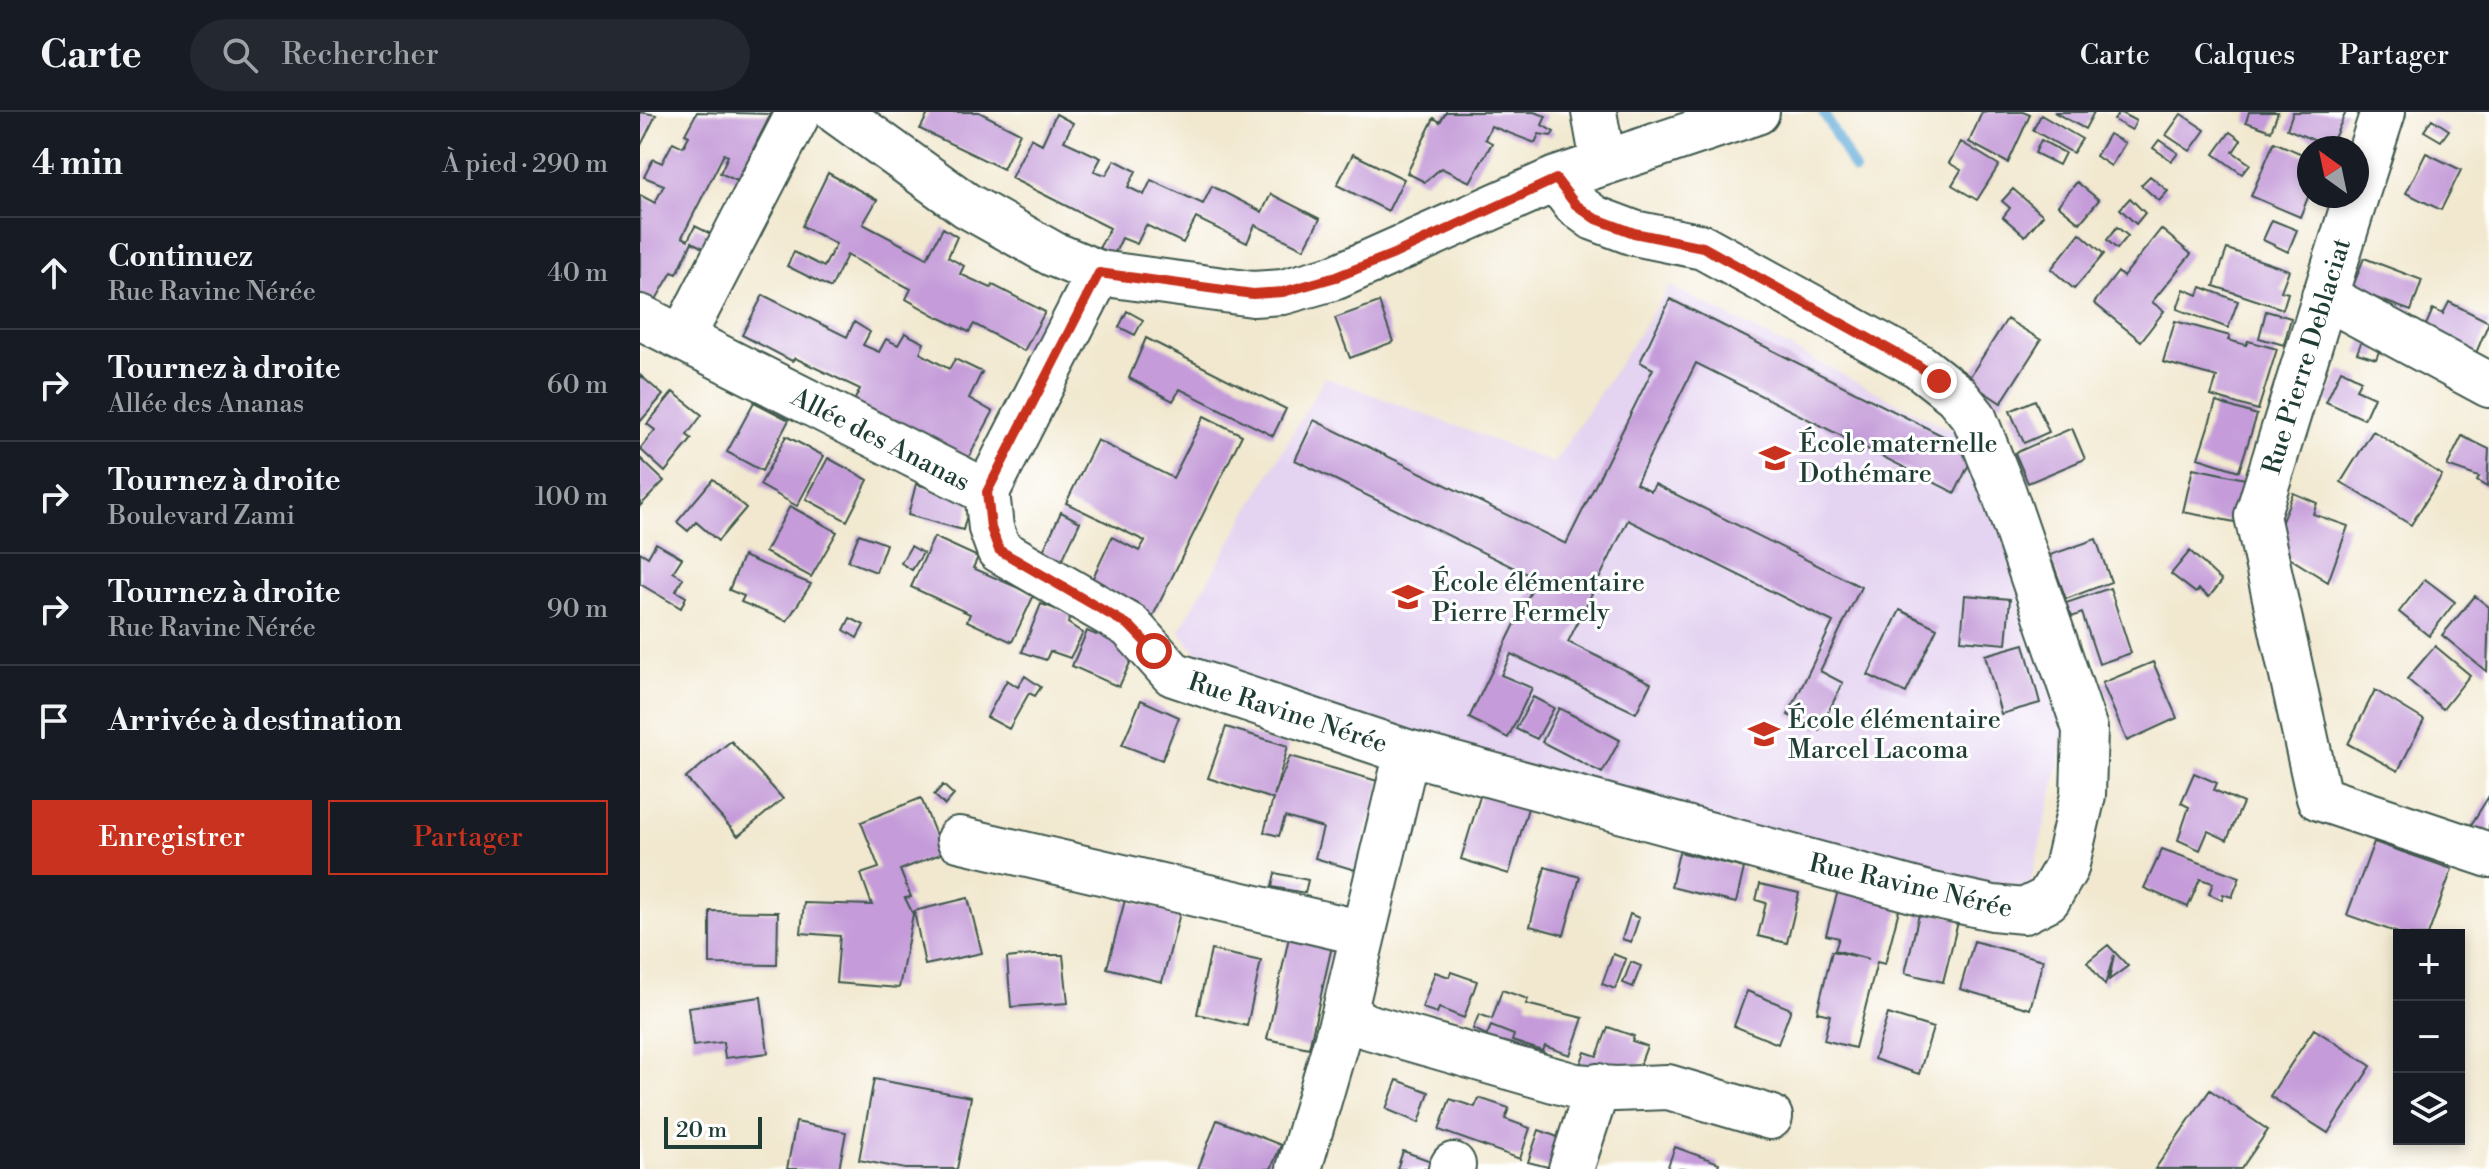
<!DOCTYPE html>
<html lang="fr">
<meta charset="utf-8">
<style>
body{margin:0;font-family:"Libre Bodoni",serif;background:#242831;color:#f1f3f6}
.controls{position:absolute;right:24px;bottom:24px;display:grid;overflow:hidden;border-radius:0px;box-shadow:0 4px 12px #0003}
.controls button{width:72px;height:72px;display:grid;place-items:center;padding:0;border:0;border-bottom:2px solid #363941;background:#171b24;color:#f1f3f6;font:40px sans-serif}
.compass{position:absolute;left:1657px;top:24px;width:72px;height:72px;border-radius:50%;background:#171b24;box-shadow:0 4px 12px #0003;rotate:327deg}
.scale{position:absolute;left:24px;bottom:20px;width:98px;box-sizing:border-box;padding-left:8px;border:4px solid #1f3d34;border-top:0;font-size:22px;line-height:28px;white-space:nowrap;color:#1f3d34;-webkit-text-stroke:6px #fff;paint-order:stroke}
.stop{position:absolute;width:24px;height:24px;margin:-18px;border:6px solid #c8321e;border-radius:50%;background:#fff}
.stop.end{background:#c8321e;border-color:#fff;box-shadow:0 2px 8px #0008}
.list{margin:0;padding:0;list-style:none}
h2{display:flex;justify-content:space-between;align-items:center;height:104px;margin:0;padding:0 32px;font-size:34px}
h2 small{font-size:26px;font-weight:400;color:#9ea1a6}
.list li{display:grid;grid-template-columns:52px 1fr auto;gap:24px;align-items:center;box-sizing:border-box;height:112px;padding:0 32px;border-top:2px solid #363941}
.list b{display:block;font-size:30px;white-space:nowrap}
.list p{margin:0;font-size:26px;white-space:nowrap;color:#9ea1a6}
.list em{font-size:26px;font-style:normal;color:#9ea1a6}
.actions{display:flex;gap:16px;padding:24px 32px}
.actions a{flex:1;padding:18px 0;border:2px solid #c8321e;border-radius:0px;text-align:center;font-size:28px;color:#c8321e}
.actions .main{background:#c8321e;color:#fff}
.icon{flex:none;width:44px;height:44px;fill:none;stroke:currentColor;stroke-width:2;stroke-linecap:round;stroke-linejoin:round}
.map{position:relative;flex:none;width:1849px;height:1057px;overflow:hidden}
header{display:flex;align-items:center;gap:48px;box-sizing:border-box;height:112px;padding:0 40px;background:#171b24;border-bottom:2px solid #363941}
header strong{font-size:38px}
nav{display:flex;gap:44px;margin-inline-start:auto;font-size:28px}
.search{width:560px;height:72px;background:#242831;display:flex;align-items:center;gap:20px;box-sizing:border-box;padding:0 28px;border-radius:44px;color:#9ea1a6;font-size:30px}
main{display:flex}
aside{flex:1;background:#171b24}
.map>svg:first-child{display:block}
.built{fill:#e4d3f1}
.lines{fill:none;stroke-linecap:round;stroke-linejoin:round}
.stream{stroke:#5fabd8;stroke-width:10}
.building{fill:#c59cd9}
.minor-casing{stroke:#3e574b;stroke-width:48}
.minor{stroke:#fff;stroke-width:44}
.route{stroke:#c8321e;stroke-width:10}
.labels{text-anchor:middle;stroke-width:6;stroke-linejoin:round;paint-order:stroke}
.street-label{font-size:26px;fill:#1f3d34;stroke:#fff}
.poi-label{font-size:26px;fill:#1f3d34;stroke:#fff;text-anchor:start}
</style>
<header>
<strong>Carte</strong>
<div class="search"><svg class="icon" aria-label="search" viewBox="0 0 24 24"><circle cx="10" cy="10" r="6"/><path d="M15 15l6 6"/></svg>Rechercher</div>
<nav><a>Carte</a><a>Calques</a><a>Partager</a></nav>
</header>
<main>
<aside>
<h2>4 min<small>À pied · 290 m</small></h2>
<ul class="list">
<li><svg class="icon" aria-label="ahead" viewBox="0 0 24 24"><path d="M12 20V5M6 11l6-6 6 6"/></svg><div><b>Continuez</b><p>Rue Ravine Nérée</p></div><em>40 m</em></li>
<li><svg class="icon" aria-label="right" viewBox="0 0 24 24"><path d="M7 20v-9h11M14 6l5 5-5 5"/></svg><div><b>Tournez à droite</b><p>Allée des Ananas</p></div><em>60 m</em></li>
<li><svg class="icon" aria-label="right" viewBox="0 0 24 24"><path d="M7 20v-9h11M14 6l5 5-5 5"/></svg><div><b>Tournez à droite</b><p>Boulevard Zami</p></div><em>100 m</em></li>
<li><svg class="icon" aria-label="right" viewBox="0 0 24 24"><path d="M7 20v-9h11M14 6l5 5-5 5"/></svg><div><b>Tournez à droite</b><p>Rue Ravine Nérée</p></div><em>90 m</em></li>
<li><svg class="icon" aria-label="arrive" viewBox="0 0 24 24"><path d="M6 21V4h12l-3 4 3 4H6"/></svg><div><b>Arrivée à destination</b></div></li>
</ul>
<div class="actions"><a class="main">Enregistrer</a><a>Partager</a></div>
</aside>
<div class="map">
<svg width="1849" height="1057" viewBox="0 0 1849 1057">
<rect width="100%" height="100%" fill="#fff"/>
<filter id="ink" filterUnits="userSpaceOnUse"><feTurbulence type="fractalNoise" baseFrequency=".0125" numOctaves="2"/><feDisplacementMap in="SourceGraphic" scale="16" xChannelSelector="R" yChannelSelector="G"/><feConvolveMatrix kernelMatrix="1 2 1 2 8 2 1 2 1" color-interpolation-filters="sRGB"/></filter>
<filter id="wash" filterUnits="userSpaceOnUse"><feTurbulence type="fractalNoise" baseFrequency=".006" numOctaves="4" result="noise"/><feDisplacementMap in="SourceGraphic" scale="32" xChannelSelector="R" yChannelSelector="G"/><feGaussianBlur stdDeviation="1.8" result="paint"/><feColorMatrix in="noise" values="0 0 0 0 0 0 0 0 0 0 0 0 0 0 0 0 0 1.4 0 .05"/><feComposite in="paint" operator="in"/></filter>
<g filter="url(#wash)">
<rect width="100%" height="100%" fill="#f1e8cf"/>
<!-- built -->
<path class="built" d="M1030 174 1334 330 1429 612 1388 782 1164 735 577 565 539 519 685 265 914 351Z"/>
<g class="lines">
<!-- stream -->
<path class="stream" d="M1183 0 1215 58"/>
</g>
<g id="blocks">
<!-- building -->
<path class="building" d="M0 0 16 3 0 35Z
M57 0 131 2 97 69 80 61 88 44 84 42 42 125 48 128 55 114 81 127 74 142 52 130 37 162 32 160 14 191 0 184V83L15 91 24 73 4 65 13 47 22 51 33 30 43 35 49 24 45 22Z
M289 0H339L380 21 363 57 280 17Z
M806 0H894L906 4 902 13 914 20 911 24 899 22 895 31 851 14 845 27 852 31 830 70 801 56 785 70 767 61 794 6 800 10Z
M1342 0H1383L1390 3 1368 51 1329 30Z
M1414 0H1454L1445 17Z
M1479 0 1496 9 1492 18 1474 8Z
M1609 0H1638L1631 19 1606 10Z
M1653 0H1706L1690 35 1647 17Z
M416 2 433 11 424 29 461 46 454 59 466 63 475 48 496 59 488 75 504 83 511 68 563 92 572 74 622 100 631 82 680 107 664 137 615 113 607 131 556 106 543 131 506 113 497 132 482 126 473 145 457 140 470 116 371 66 391 26 402 32Z
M1541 2 1565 18 1550 39 1526 23Z
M1401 3 1442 27 1433 41 1393 18Z
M1792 7 1809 18 1801 29 1784 19Z
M1590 20 1601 28 1593 40 1610 52 1602 62 1574 42Z
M1469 22 1485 31 1471 54 1456 44Z
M1401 28 1425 41 1419 53 1395 41Z
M1519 28 1538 41 1532 49 1513 36Z
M1321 30 1359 53 1337 88 1312 73 1321 58 1309 51Z
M1634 30 1669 45V83L1660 105 1611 84Z
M1786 41 1821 58 1801 98 1766 81Z
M713 42 764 67 748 99 697 73Z
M188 61 237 88 223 112 287 146 303 116 317 125 308 145 324 154 320 162 351 176 353 173 405 200 384 239 334 212 329 220 298 205 266 187 271 177 207 143 191 176 147 154 154 140 184 155 196 132 162 114Z
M1510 64 1528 79 1519 89 1501 73Z
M1437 70 1459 88 1440 111 1418 93Z
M1373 77 1403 103 1385 124 1363 105 1370 96 1362 89Z
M1490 86 1505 101 1496 112 1480 97Z
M1632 108 1657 118 1648 140 1623 128Z
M1477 115 1488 124 1477 137 1467 128Z
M1521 117 1551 142 1512 190 1524 199 1501 229 1454 191 1478 160 1483 165Z
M1440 121 1464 142 1434 177 1411 157Z
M1587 137 1649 158 1641 179 1648 181 1643 197 1574 174Z
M1724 146 1782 168 1771 199 1712 177Z
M1561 175 1598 189 1588 216 1537 197 1544 177 1558 183Z
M123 183 207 225 214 210 230 220 223 233 239 240 246 227 258 233 265 221 284 231 280 241 309 257 315 247 342 260 329 286 353 300 324 354 210 297 220 277 155 246 152 249 102 223Z
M1030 187 1335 340 1315 381 1056 251 996 371 1011 379 1015 372 1221 475 1180 559 1203 571 1179 618 1148 603 1193 510 988 408 928 530 1011 571 996 601 871 542 861 563 892 576 868 626 829 606 897 467 655 348 674 308 926 432 1013 257 1000 250Z
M739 190 753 230 710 246 695 206Z
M1809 190 1849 210 1834 246 1782 222 1793 197 1803 202Z
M487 199 503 208 495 223 479 215Z
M1626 199 1651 206 1644 233 1619 226Z
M1367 207 1401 228 1361 291 1327 269Z
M1535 209 1590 224 1588 228 1606 233 1608 229 1637 237 1618 298 1571 284 1577 265 1523 250Z
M1726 218 1740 237 1736 247 1717 241Z
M506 226 646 297 633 324 540 277 533 289 489 266Z
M1701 258 1721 268 1716 277 1734 285 1724 307 1686 290Z
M0 263 23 283 0 310Z
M33 280 62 303 47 323 52 327 25 360 0 337 15 318 7 312Z
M1395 288 1409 320 1384 331 1370 299Z
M114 290 149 308 122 359 87 340Z
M1576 290 1617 303 1599 359 1558 346Z
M564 304 602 323 512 506 449 474 472 425 499 439 505 429 426 391 457 328 533 366Z
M1432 316 1445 347 1388 371 1375 341Z
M1733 319 1802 363 1771 413 1701 370Z
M146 324 184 344 157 394 120 373Z
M1822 324 1849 337 1847 375 1837 369 1839 365 1807 354Z
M0 346 24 369 0 394Z
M188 346 228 368 207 409 166 387Z
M1553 356 1610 368 1600 411 1543 400Z
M73 367 106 396 78 429 56 410 48 419 37 410Z
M276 372 331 388 323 418 268 403Z
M1653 381 1677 391 1673 402 1708 414 1688 470 1632 435Z
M150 394 197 420 171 465 125 440Z
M421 400 440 410 417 459 398 450Z
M219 422 246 432 236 460 208 449Z
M294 425 338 445 333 456 394 483 372 530 327 509 330 502 271 475Z
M1456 427 1471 470 1426 487 1410 443Z
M16 431 42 446 33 460 43 466 36 479 46 485 41 496 0 472V440L8 445Z
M271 434 283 441 272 458 261 451Z
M1550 439 1582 469 1569 485 1559 477 1556 481 1531 462Z
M103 444 171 472 147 509 101 490 104 484 89 478Z
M1785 467 1815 490 1789 524 1759 500Z
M1470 476 1491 541 1459 552 1442 501 1432 505 1426 491Z
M1325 483 1370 487 1366 532 1321 528Z
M1835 484 1849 495 1847 560 1802 523Z
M401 492 431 502 428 511 443 521 430 546 410 539 406 548 382 540Z
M1260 498 1297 516 1266 581 1228 563Z
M210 506 224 513 217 526 204 518Z
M460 513 495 540 479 575 432 554 447 519 456 523Z
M1384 532 1400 591 1361 602 1345 543Z
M1795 534 1830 563 1803 597 1767 567Z
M1513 550 1537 606 1487 629 1462 571Z
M385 564 401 575 395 584 389 581 369 617 347 605 367 568 378 575Z
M1735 578 1784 608 1758 659 1708 632Z
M893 585 914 596 897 627 876 617Z
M501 588 539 605 522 648 482 633Z
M919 596 980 628 962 661 902 630Z
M586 615 648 634 634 684 650 644 741 670 715 758 675 746 683 716 645 705 639 724 624 720 633 687 568 666Z
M91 629 143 687 98 724 46 666Z
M1554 661 1577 671 1574 678 1603 691 1587 728 1568 719 1560 738 1538 728 1549 695 1541 691Z
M303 673 314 683 305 693 294 683Z
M841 681 888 696 869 762 821 747Z
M1849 684V724L1831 713Z
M281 686 303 741 260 758 271 785 265 786 273 802 259 876 196 871 200 824 161 821 164 791 232 793 221 762 239 756 221 710Z
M1734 730 1812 757 1788 823H1764L1707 803Z
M1522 737 1600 765 1592 785 1583 782 1582 788 1569 782 1573 771 1560 767 1548 795 1504 776Z
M1039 740 1104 756 1096 791 1031 775Z
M905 755 940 765 924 823 890 814Z
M635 761 668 768 665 781 632 775Z
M1200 771 1262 786 1245 852 1237 850 1215 936 1184 928 1190 903 1177 900 1192 839 1229 847 1195 838 1199 826 1186 823Z
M1120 772 1159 781 1147 831 1118 824 1126 791 1116 788Z
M328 786 342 841 285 853 274 799Z
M485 788 540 801 522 870 467 856Z
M1280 798 1319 806 1303 870 1265 861Z
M70 799 138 800 137 853 70 852Z
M990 802 999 806 991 830 982 827Z
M649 825 692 834 669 936 627 927Z
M1334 829 1403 848 1390 897 1320 877Z
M1468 833 1488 854 1469 868 1474 843 1465 873 1447 850Z
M571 838 621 849 607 914 557 902Z
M973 842 986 847 975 877 962 872Z
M393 843H423L428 891 371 895 367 846Z
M991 850 1001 854 993 875 983 871Z
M795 860 809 865 811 860 837 869 824 906 799 896 797 901 782 896Z
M862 878 888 887 886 892 943 906 930 943 905 934 903 939 872 929 874 923 851 914 847 923 833 917 839 902 852 907Z
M1107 879 1151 897 1138 932 1094 914Z
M121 885 128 941 85 946 83 930 53 934 48 895Z
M1248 902 1293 916 1279 962 1234 947Z
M968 915 994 924 992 929 1007 934 993 971 980 960 956 951 953 960 939 955 945 940 957 944Z
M1674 917 1731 954 1688 1021 1630 984Z
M234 967 331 985 317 1057H265L219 1048Z
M757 968 789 980 779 1011 746 997Z
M1570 978 1628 1018 1601 1057H1515Z
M839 986 869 996 865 1007 890 1016 880 1047 799 1018 810 987 835 995Z
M577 1008 641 1033 631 1057H558Z
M156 1010 206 1020 199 1057H147Z
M899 1018 931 1030 916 1057 888 1050Z
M1035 1035 1079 1051 1077 1057H1027Z
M763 1039 791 1049 789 1057H757Z"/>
</g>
</g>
<g filter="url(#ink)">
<use href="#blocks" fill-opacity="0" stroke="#3e574b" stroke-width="2"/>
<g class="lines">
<defs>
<path id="minor" d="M197 0 326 93 413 142 459 161 613 182 643 180 696 165 916 67 1117 0
M954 0 963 50
M1717 81 1743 0
M1716 84 1617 404 1679 686 1849 743
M1684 184 1849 273
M0 205 347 380 459 161
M42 226 159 0
M347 380 351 416 359 438 490 514 533 562 767 640 1288 782 1353 796 1384 799 1408 787 1426 756 1443 683 1445 617 1363 378 1334 305 1316 283 1279 254 1063 135 994 121 954 106 935 92 916 67
M319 727 723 821
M704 902 726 914 935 974 975 977 1028 975 1130 1005
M659 1057 704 902 767 640
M811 1057 813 1053
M931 1057 958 974"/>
</defs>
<!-- minor casing -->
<use href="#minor" class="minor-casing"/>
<!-- minor -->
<use href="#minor" class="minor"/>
</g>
</g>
<g class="lines" filter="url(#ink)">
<!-- route -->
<path class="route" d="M514 539 490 514 359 438 351 416 347 380 459 161 613 182 643 180 696 165 754 142 916 67 935 92 954 106 994 121 1063 135 1279 254 1299 269"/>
</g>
<!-- icons -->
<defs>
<symbol id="school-bare" viewBox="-9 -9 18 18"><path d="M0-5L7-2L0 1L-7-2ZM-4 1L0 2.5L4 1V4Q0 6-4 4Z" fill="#c8321e" stroke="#fff" stroke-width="2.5" paint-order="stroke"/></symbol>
</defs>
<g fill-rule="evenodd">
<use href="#school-bare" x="1113" y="324" width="44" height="44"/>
<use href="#school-bare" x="746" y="463" width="44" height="44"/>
<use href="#school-bare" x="1102" y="600" width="44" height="44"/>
</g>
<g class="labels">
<!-- street labels -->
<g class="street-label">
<text transform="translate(1666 244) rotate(-73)" y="9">Rue Pierre Deblaciat</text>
<text transform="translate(241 327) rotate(27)" y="9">Allée des Ananas</text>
<text transform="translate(648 600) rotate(18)" y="9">Rue Ravine Nérée</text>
<text transform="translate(1271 773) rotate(13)" y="9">Rue Ravine Nérée</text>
</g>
<!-- poi labels -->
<g class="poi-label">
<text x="1159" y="340">École maternelle<tspan x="1159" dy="30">Dothémare</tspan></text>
<text x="792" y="479">École élémentaire<tspan x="792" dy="30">Pierre Fermely</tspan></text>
<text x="1148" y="616">École élémentaire<tspan x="1148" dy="30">Marcel Lacoma</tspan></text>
</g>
</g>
</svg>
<div class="controls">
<button>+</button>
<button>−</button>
<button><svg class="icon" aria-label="layers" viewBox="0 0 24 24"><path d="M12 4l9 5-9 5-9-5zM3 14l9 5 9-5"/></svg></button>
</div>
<svg class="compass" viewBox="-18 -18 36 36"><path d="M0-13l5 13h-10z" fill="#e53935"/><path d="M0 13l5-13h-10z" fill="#9ea1a6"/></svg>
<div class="scale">20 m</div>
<div class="stop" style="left:514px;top:539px"></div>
<div class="stop end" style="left:1299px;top:269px"></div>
</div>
</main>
